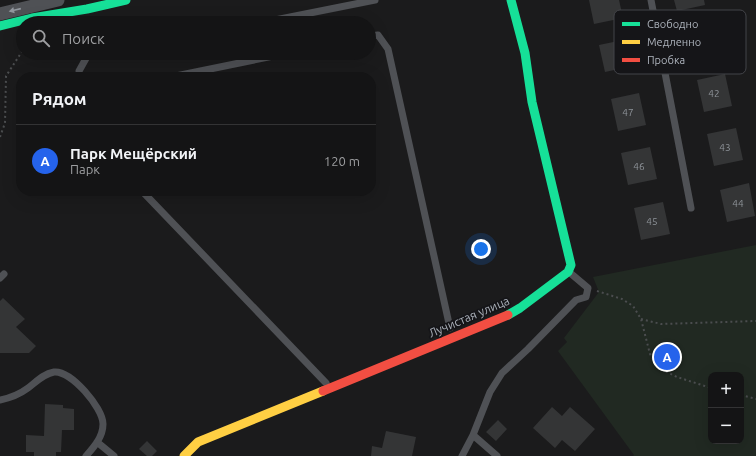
<!DOCTYPE html>
<html lang="ru">
<meta charset="utf-8">
<style>
body{margin:0;font-family:Ubuntu,sans-serif;background:#212122;color:#f1f3f6}
.controls{position:absolute;right:12px;bottom:12px;display:grid;overflow:hidden;border-radius:8px;box-shadow:0 4px 16px #0002}
.controls button{width:36px;height:36px;display:grid;place-items:center;padding:0;border:0;border-bottom:1px solid #333334;background:#141415;color:#f1f3f6;font:20px sans-serif}
.you{position:absolute;left:481px;top:249px;width:14px;height:14px;margin:-10px;border:3px solid #fff;border-radius:50%;background:#1a73e8;box-shadow:0 0 0 6px #1a73e833}
.badge{display:grid;place-items:center;width:26px;height:26px;border-radius:50%;background:#2563eb;color:#fff;font-size:13px;font-weight:700}
.pin{position:absolute;translate:-50% -50%;border:2px solid #fff;box-shadow:0 1px 4px #0006}
.list{margin:0;padding:0;list-style:none}
h2{display:flex;justify-content:space-between;align-items:center;height:52px;margin:0;padding:0 16px;font-size:17px}
h2 small{font-size:13px;font-weight:400;color:#9d9ea0}
.list li{display:grid;grid-template-columns:26px 1fr auto;gap:12px;align-items:center;box-sizing:border-box;height:72px;padding:0 16px;border-top:1px solid #333334}
.list b{display:block;font-size:15px;white-space:nowrap}
.list p{margin:0;font-size:13px;white-space:nowrap;color:#9d9ea0}
.list em{font-size:13px;font-style:normal;color:#9d9ea0}
.icon{flex:none;width:22px;height:22px;fill:none;stroke:currentColor;stroke-width:2;stroke-linecap:round;stroke-linejoin:round}
.map{position:relative;flex:none;width:756px;height:456px;overflow:hidden}
.search{position:absolute;background:#141415;box-shadow:0 4px 16px #0002;left:16px;top:16px;width:360px;height:44px;display:flex;align-items:center;gap:10px;box-sizing:border-box;padding:0 14px;border-radius:22px;color:#9d9ea0;font-size:15px}
.panel{position:absolute;background:#141415;box-shadow:0 4px 16px #0002;left:16px;top:72px;width:360px;height:124px;border-radius:16px}
.map>svg:first-child{display:block}
.green{fill:#212922;fill-rule:evenodd}
.building{fill:#343536}
.lines{fill:none;stroke-linecap:round;stroke-linejoin:round}
.path{stroke:#4b4d4f;stroke-width:2;stroke-dasharray:2 3;stroke-linecap:butt}
.lane{stroke:#4f5155;stroke-width:7}
.street{stroke:#4f5155;stroke-width:13}
.fast{stroke:#16e098;stroke-width:9}
.slow{stroke:#ffcf43;stroke-width:9}
.jam{stroke:#f24e42;stroke-width:9}
.oneway{fill:#91969d}
.labels{text-anchor:middle;stroke-width:3.5;stroke-linejoin:round;paint-order:stroke}
.number-label{font-size:10px;fill:#8f949a}
.street-label{font-size:12px;fill:#adb3bc;stroke:#151518}
.key{fill:#151518;stroke:#434449;stroke-width:1}
.key-label{font-size:11px;fill:#adb3bc}
</style>
<div class="map">
<svg width="756" height="456" viewBox="0 0 756 456">
<rect width="100%" height="100%" fill="#1b1b1c"/>
<!-- green -->
<path class="green" d="M756 245V456H633L634 455 558 351 567 342 564 338 599 292 593 277ZM711 375H741V441H711Z"/>
<!-- building -->
<path class="building" d="M589 0H619L623 18 594 24Z
M674 0H704L705 5 677 11Z
M628 39 633 66 605 72 599 45Z
M725 74 732 106 704 112 697 80Z
M639 93 646 125 618 131 611 99Z
M736 128 743 160 714 166 707 134Z
M650 147 657 179 628 185 621 153Z
M749 183 755 216 727 222 720 190Z
M663 202 670 234 641 240 634 208Z
M3 298 25 319 16 327 36 346 29 353H0V301Z
M45 404 63 405V408L74 409V430H62L61 452H56V456H34V452H26V435L44 436Z
M552 407 562 416 570 407 595 429 575 451 562 440 555 448 533 428Z
M498 420 507 429 496 441 486 432Z
M386 431 416 437 412 456H371L372 446 382 448Z
M147 441 157 451 152 456H147L139 449Z"/>
<g class="lines">
<!-- path -->
<path class="path" d="M0 137 5 123 6 76 23 50
M597 291 622 299 633 306 641 319 650 354 659 368 677 377 711 388
M641 319 661 324 756 321
M741 395 756 399"/>
<!-- lane -->
<path class="lane" d="M651 0 691 208
M260 23 375 0
M369 36 378 35 388 49 450 328
M105 53H110
M80 77 79 71 89 53
M171 77 288 53
M142 191 326 383
M0 278 4 274
M0 400C10 398 20 394 28 388 36 382 43 374 54 372 71 370 103 408 103 424 103 437 94 447 86 456
M97 442 114 456
M462 456 473 435
M497 456 473 435 490 392 502 373 528 349 576 300 586 297 588 288 569 272"/>
<!-- street -->
<path class="street" d="M0 14 58 0"/>
<!-- fast -->
<path class="fast" d="M0 26 32 18 87 9 126 0
M508 315 520 308 568 272 571 265 532 102 525 53 511 0"/>
<!-- slow -->
<path class="slow" d="M184 456 198 442 323 391"/>
<!-- jam -->
<path class="jam" d="M323 391 508 315"/>
</g>
<!-- one-way arrows -->
<defs><path id="oneway-solid" d="M-6-.8H1V-3.2L6.5 0L1 3.2V.8H-6Z"/></defs>
<use class="oneway" href="#oneway-solid" transform="translate(15 10) rotate(167)"/>
<g class="labels">
<!-- number labels -->
<g class="number-label">
<text x="714" y="97">42</text>
<text x="628" y="116">47</text>
<text x="725" y="151">43</text>
<text x="639" y="170">46</text>
<text x="738" y="207">44</text>
<text x="652" y="225">45</text>
</g>
<!-- street labels -->
<g class="street-label">
<text transform="translate(469 317) rotate(-23)" y="4">Лучистая улица</text>
</g>
</g>
<!-- legend -->
<rect x="614" y="10" width="132" height="64" rx="6" class="key"/>
<rect x="622" y="22" width="18" height="4" fill="#16e098"/>
<rect x="622" y="40" width="18" height="4" fill="#ffcf43"/>
<rect x="622" y="58" width="18" height="4" fill="#f24e42"/>
<g class="key-label">
<text x="647" y="28">Свободно</text>
<text x="647" y="46">Медленно</text>
<text x="647" y="64">Пробка</text>
</g>
</svg>
<div class="controls">
<button>+</button>
<button>−</button>
</div>
<div class="you"></div>
<div class="pin badge" style="left:667px;top:357px">A</div>
<div class="search"><svg class="icon" aria-label="search" viewBox="0 0 24 24"><circle cx="10" cy="10" r="6"/><path d="M15 15l6 6"/></svg>Поиск</div>
<section class="panel">
<h2>Рядом<small></small></h2>
<ul class="list">
<li><span class="badge">A</span><div><b>Парк Мещёрский</b><p>Парк</p></div><em>120 m</em></li>
</ul>
</section>
</div>
